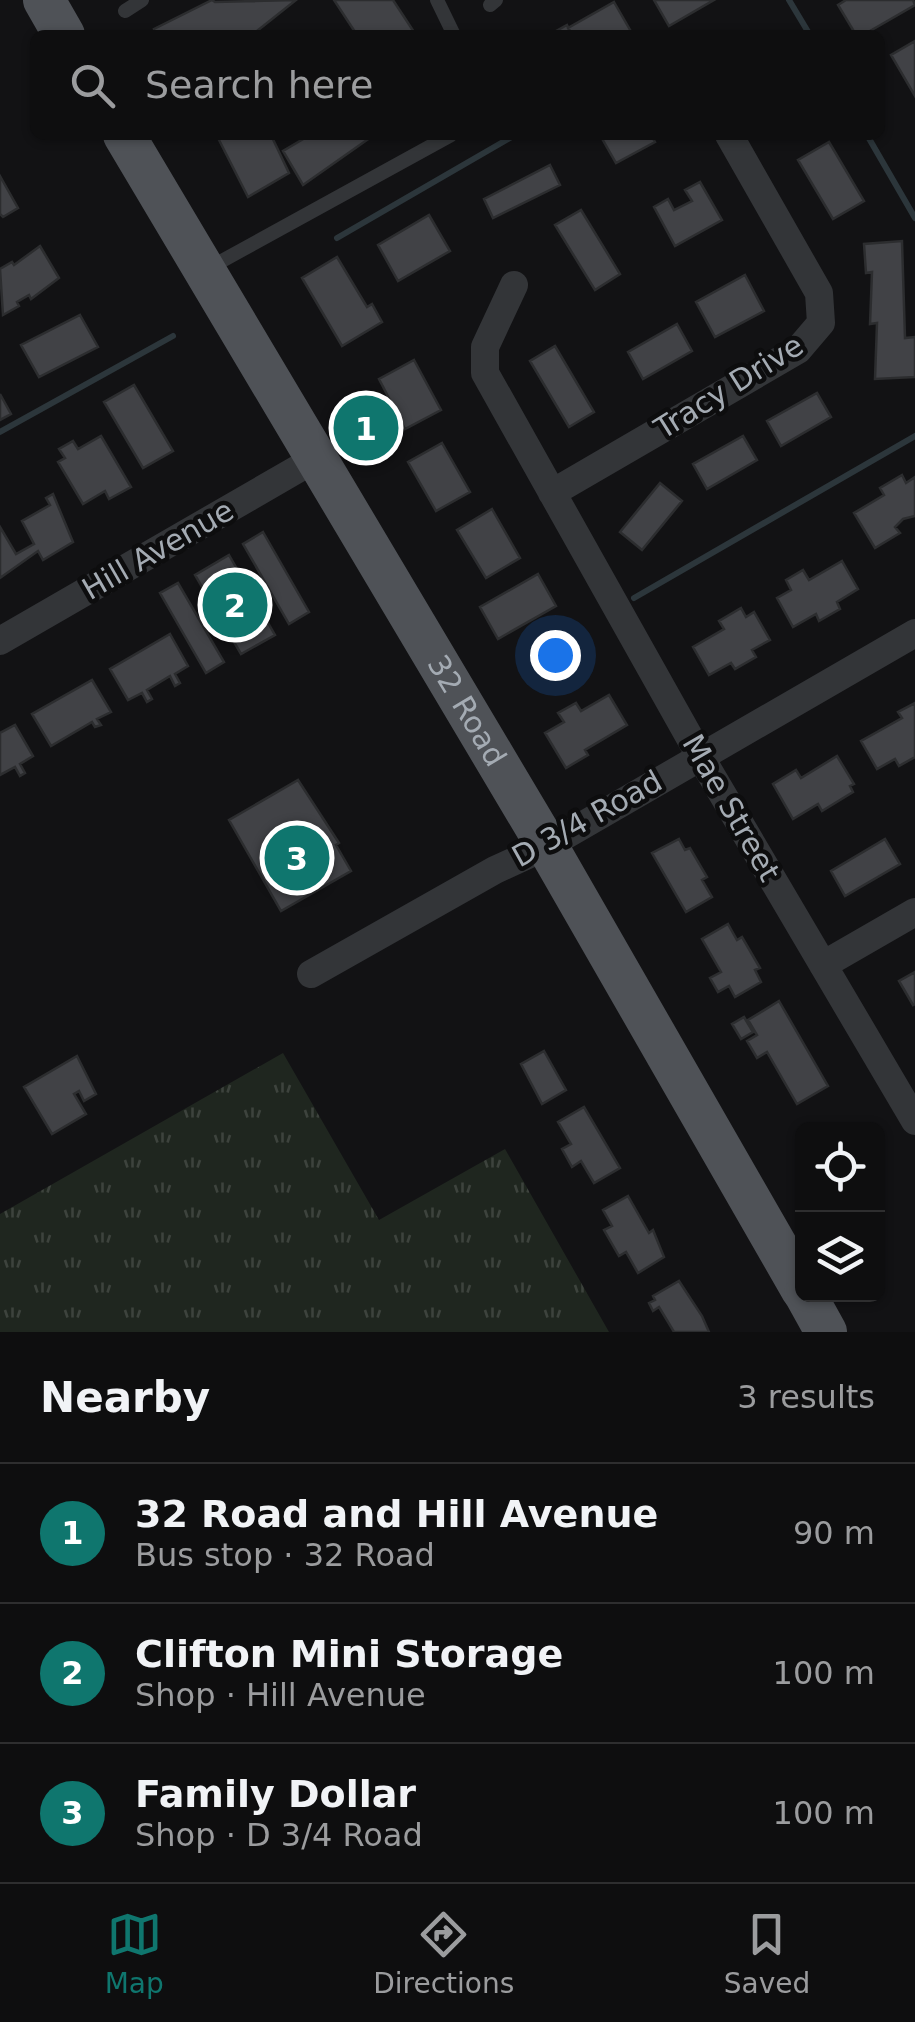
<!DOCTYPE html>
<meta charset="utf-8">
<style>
body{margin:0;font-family:"DejaVu Sans",sans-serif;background:#1c1c1d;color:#f1f3f6}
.controls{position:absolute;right:30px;bottom:30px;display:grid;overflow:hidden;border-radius:15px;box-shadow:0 2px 8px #0004}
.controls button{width:90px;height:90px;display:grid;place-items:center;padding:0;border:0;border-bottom:2px solid #2e2e2f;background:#0e0e0f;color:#f1f3f6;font:50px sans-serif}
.you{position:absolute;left:555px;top:655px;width:35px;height:35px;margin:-25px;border:8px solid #fff;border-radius:50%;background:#1a73e8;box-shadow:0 0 0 15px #1a73e833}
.badge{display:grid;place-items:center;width:65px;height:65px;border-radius:50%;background:#0f766e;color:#fff;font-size:32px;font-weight:700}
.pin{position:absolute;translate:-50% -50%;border:5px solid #fff;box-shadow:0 2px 10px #0006}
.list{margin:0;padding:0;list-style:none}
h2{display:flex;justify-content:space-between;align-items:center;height:130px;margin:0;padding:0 40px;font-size:42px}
h2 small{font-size:32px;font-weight:400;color:#9b9c9e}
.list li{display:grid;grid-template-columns:65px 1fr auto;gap:30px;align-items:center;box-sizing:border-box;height:140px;padding:0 40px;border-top:2px solid #2e2e2f}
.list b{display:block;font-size:38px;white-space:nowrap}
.list p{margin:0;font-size:32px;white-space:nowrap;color:#9b9c9e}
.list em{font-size:32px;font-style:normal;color:#9b9c9e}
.icon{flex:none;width:55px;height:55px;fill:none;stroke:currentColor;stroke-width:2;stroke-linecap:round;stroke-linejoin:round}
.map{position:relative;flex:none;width:915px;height:1332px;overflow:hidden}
.search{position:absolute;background:#0e0e0f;box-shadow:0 2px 8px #0004;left:30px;right:30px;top:30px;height:110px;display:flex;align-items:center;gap:25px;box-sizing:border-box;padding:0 35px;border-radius:15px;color:#9b9c9e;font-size:38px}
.sheet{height:550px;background:#0e0e0f}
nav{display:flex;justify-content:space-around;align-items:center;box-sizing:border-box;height:140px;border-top:2px solid #2e2e2f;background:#0e0e0f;font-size:28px;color:#9b9c9e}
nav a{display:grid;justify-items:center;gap:5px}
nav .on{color:#0f766e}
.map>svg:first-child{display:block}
.grass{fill:url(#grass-tufts)}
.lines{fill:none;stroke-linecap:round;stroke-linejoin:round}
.stream{stroke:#2c363b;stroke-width:6}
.building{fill:#414246;stroke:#2c2d2f;stroke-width:2.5}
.lane{stroke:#333538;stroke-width:14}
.street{stroke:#333538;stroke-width:28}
.primary{stroke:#4f5257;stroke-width:42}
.labels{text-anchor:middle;stroke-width:9;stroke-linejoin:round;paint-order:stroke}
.street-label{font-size:30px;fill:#a4abb3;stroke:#0d0d0e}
</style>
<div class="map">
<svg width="915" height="1332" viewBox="0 0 915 1332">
<defs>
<pattern id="grass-tufts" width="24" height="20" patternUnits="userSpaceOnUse" patternTransform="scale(2.5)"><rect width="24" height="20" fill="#1f261f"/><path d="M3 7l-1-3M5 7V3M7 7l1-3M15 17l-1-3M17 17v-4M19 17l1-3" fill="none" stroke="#3d433d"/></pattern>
</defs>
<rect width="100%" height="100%" fill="#121214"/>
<!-- grass -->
<path class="grass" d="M283 1053 379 1220 505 1149 609 1332H0V1214Z"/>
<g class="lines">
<!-- stream -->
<path class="stream" d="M789 0 810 35
M867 135 915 218
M337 238 515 135
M0 432 173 336
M634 598 915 436"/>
</g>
<!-- building -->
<path class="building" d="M212 0 215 2 296 0 252 35H157L154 29Z
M334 0H393L416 35H357Z
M654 0H714L669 26Z
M846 0H913L915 5 863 35H856L838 5Z
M614 2 633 35H572L568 28Z
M567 25 572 35H549Z
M915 41V96L891 55Z
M271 135 289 173 248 197 218 138Z
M310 135H374L303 185 283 151Z
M600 135H651L655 142 616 163Z
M829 142 864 201 833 219 798 160Z
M550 165 560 185 493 218 484 199Z
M0 176 18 208 3 217 0 214Z
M700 182 722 220 675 246 654 207 668 199 674 210 692 201 685 190Z
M581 210 620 274 595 290 555 225Z
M429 215 450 251 398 281 378 245Z
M902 241 905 338 915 337V377L875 379 877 323 870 324 872 272 866 273 864 244Z
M40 246 59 278 31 299 29 295 17 302 19 306 3 315 0 269 12 262 14 265Z
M337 257 367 307 372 304 382 322 342 346 302 278Z
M745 275 764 311 715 337 696 302Z
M80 315 98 347 39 377 21 345Z
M677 324 692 351 643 379 628 352Z
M555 346 594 412 569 427 530 361Z
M414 360 441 410 405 429 379 379Z
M134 385 173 451 143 468 104 402Z
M817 393 831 417 781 446 767 421Z
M0 394 11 414 0 420Z
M101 436 131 487 109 499 105 491 83 504 58 462 65 458 59 449 73 441 78 449Z
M743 436 757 460 707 489 693 464Z
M442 443 470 492 436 511 408 462Z
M902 475 906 483 915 477V516L903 519 895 527 900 533 875 548 854 513 884 495 880 488Z
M660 483 682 501 642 550 620 532Z
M53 494 73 542 43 560 38 551 0 578V527L16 554 34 544 22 521 50 505 46 498Z
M492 509 520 558 486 578 457 530Z
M263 532 309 612 289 624 243 544Z
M229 555 275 635 241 654 195 575Z
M842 561 858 589 837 602 840 609 819 621 816 614 793 627 777 598 791 590 786 580 803 570 809 580Z
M538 574 556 606 498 639 480 607Z
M178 583 224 662 206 673 160 593Z
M741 608 746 617 754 612 770 640 752 650 756 657 735 669 731 663 709 675 693 647 724 629 719 621Z
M170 634 188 666 175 674 180 683 175 686 170 676 147 690 152 699 147 702 142 693 128 700 110 669Z
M92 680 111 712 97 719 101 725 95 727 92 722 51 746 32 714Z
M609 695 627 725 585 750 588 755 566 768 545 733 564 722 558 713 576 703 581 711Z
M915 703V757L899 766 895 759 877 769 861 741 902 718 898 712Z
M15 725 33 756 20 764 25 773 20 776 15 767 0 775V733Z
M837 756 854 784 850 786 853 792 822 811 818 804 793 819 773 784 796 770 801 778Z
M298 780 339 843 336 845 351 871 281 911 229 820Z
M679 839 685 850 690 848 707 877 702 880 712 897 686 912 652 853Z
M885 839 900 864 845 896 831 871Z
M728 924 737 940 742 937 760 968 755 970 761 982 735 997 729 986 718 992 710 978 721 972 702 939Z
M915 972V1004L913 1005 899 981Z
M779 1001 828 1086 797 1104 767 1052 757 1058 747 1041 757 1035 748 1020Z
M744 1017 753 1032 741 1039 732 1024Z
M544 1051 566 1090 542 1104 521 1064Z
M77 1056 96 1094 84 1101 79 1091 74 1094 86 1114 52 1134 24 1087Z
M584 1107 620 1168 594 1183 581 1161 572 1167 562 1149 571 1144 558 1122Z
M628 1196 649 1233 653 1230 664 1257 638 1273 626 1252 619 1256 604 1230 612 1226 603 1210Z
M679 1281 702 1316 709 1332H674L659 1307 653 1311 649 1303 655 1300 653 1296Z"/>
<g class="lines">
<!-- lane -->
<path class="lane" d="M437 0 454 35
M490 5 496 0
M125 11 142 0
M209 268 451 135"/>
<!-- street -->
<path class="street" d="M514 285 485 347V373L700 756 915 1121
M552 493 798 350 821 323 819 293 729 135
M0 641 315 459
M823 965 915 912
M311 974 495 870 547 846 915 633"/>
<!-- primary -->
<g class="primary">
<path d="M44 0 64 35"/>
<path id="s1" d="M124 135 547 846 802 1290"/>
<path d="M805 1294 826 1332"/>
</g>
</g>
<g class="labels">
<!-- street labels -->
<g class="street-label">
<text transform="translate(729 387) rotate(-32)" y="10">Tracy Drive</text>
<text transform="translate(158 550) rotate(-30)" y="10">Hill Avenue</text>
<text dy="10" stroke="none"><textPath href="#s1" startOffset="670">32 Road</textPath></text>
<text transform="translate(731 808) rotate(60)" y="10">Mae Street</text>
<text transform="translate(587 819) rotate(-29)" y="10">D 3/4 Road</text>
</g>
</g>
</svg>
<div class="controls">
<button><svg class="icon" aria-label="locate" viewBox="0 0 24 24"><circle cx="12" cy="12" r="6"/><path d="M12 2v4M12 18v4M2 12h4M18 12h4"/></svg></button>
<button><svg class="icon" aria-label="layers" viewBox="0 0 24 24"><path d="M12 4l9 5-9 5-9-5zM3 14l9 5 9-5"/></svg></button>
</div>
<div class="you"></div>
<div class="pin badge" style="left:366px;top:428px">1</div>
<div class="pin badge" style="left:235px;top:605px">2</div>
<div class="pin badge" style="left:297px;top:858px">3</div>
<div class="search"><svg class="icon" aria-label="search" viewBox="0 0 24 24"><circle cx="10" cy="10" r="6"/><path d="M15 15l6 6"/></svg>Search here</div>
</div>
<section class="sheet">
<h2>Nearby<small>3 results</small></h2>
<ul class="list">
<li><span class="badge">1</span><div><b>32 Road and Hill Avenue</b><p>Bus stop · 32 Road</p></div><em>90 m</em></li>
<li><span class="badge">2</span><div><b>Clifton Mini Storage</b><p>Shop · Hill Avenue</p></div><em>100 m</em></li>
<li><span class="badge">3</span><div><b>Family Dollar</b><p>Shop · D 3/4 Road</p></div><em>100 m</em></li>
</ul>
</section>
<nav>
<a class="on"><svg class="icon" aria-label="map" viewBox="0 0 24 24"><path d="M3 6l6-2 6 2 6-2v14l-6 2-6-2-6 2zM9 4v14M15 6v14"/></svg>Map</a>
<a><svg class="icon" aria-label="directions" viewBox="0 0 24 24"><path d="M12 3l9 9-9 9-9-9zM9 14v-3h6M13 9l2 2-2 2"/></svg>Directions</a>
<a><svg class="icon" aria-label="saved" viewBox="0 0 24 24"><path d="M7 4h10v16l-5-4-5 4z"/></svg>Saved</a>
</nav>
